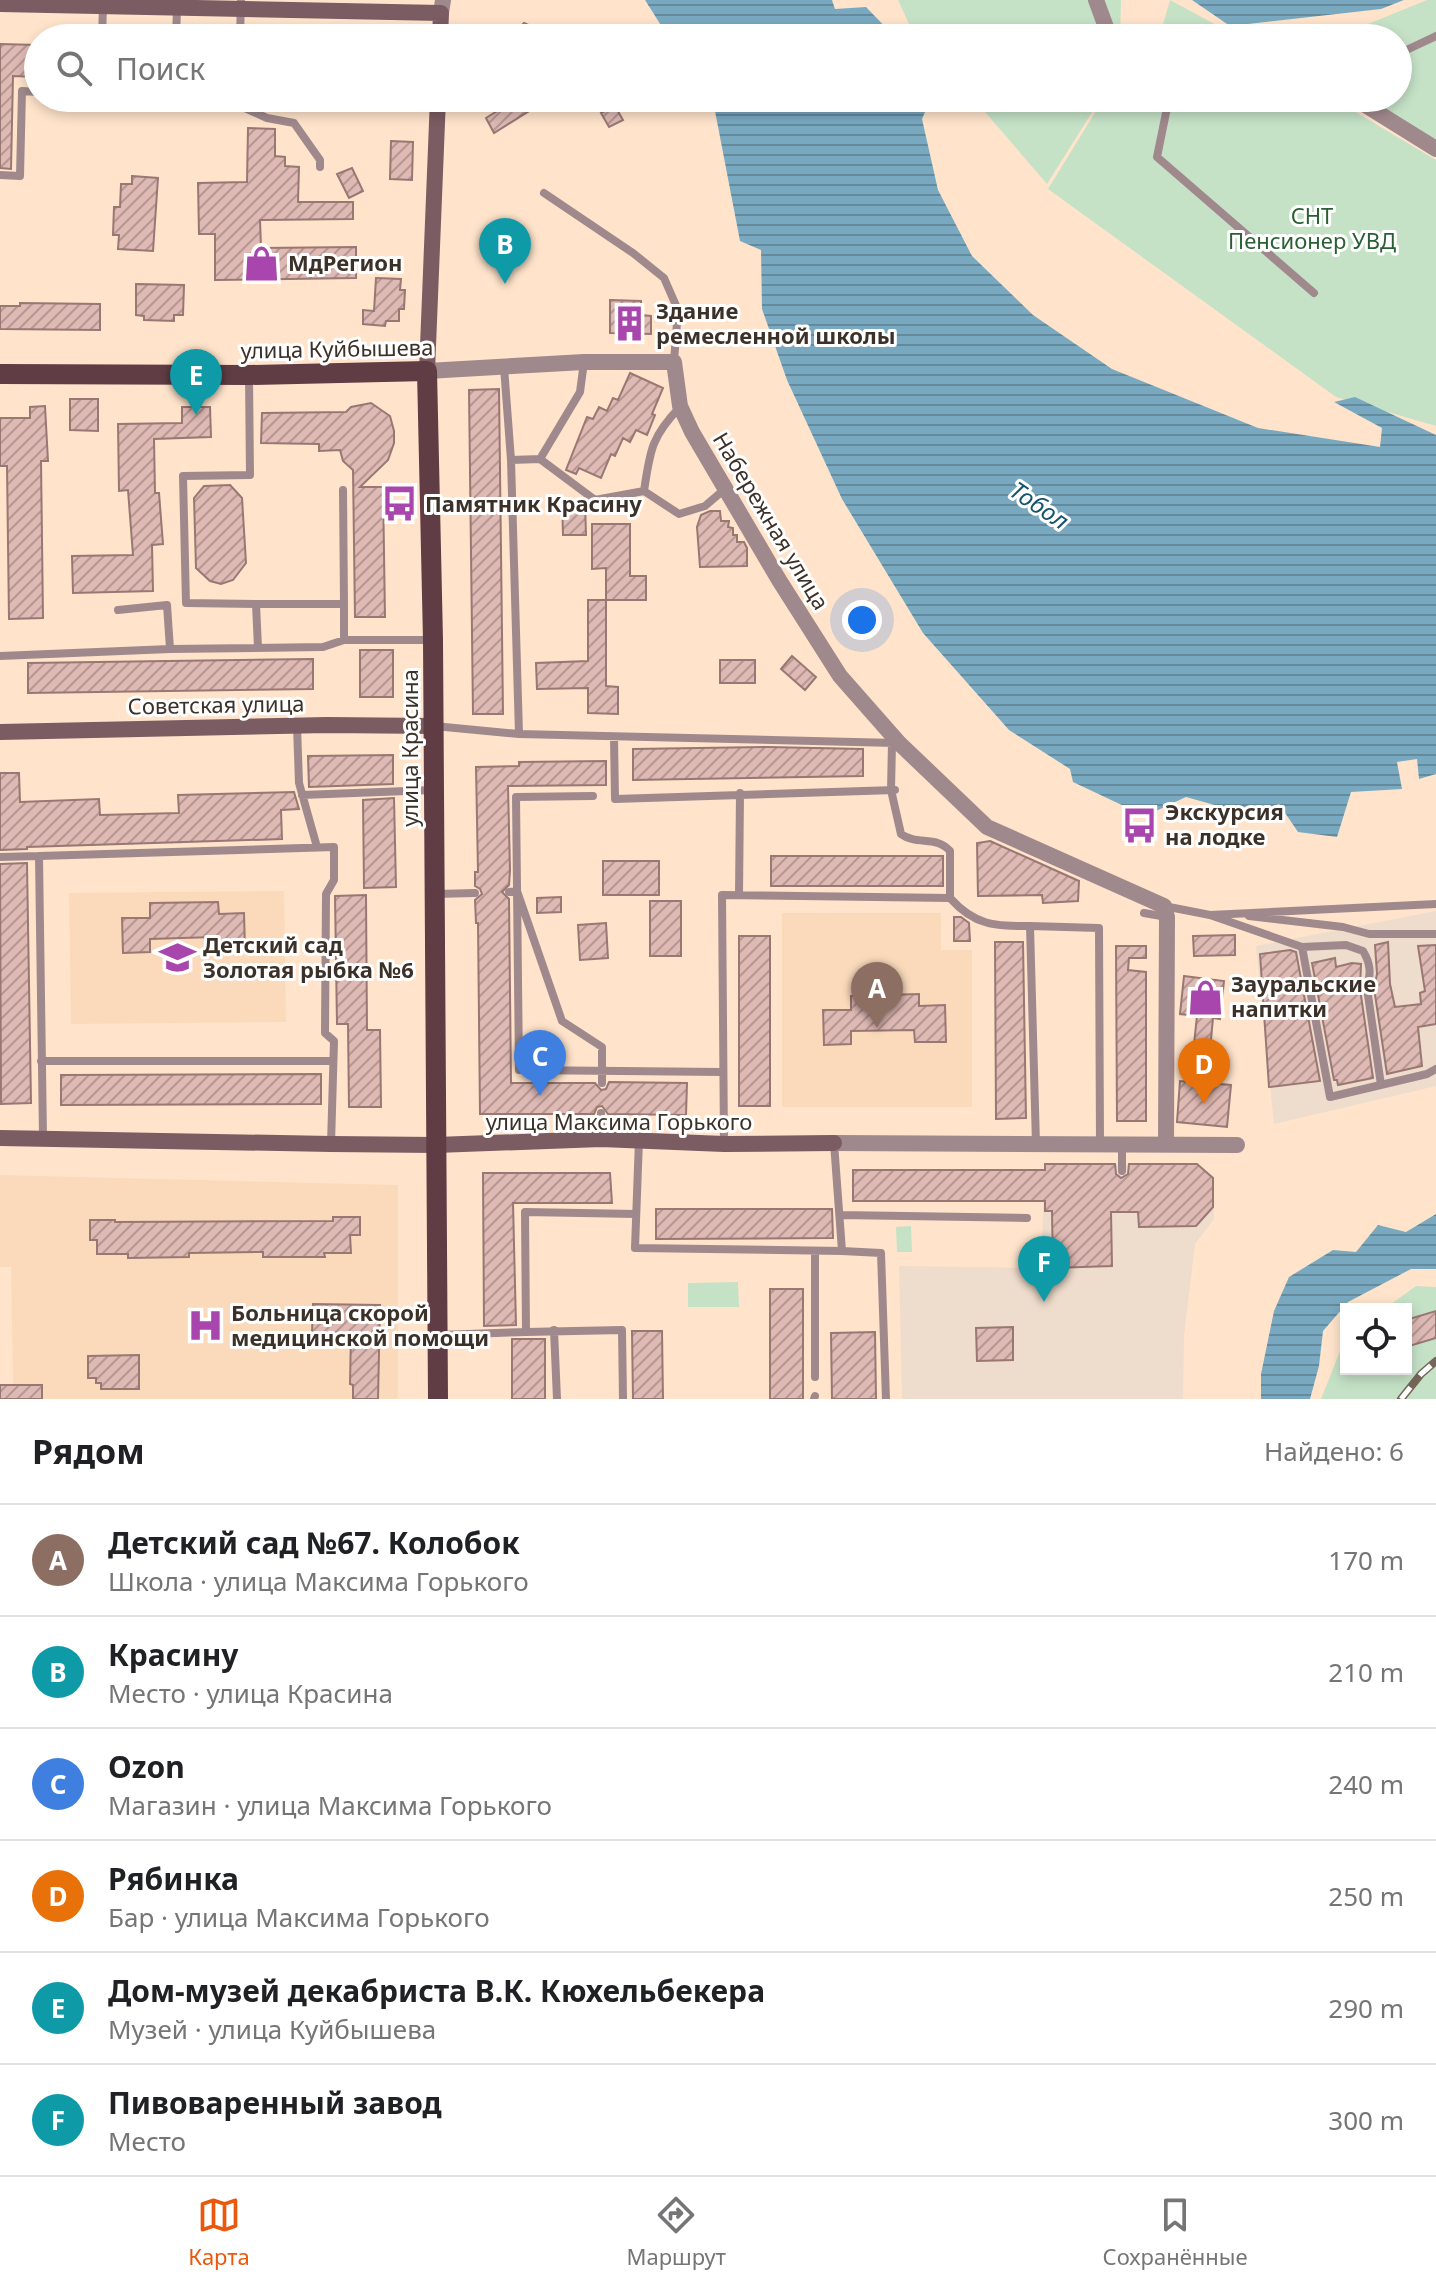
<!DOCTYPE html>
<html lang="ru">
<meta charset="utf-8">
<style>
body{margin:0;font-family:"Noto Sans",sans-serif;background:#f2f2f2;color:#202124}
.controls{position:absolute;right:24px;bottom:24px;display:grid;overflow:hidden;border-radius:0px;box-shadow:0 4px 12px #0003}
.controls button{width:72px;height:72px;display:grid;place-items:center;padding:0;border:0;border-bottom:2px solid #e0e0e0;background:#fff;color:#202124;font:40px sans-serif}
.you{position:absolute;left:862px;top:620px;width:28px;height:28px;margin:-20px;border:6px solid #fff;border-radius:50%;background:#1a73e8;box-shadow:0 0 0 12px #1a73e833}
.badge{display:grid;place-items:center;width:52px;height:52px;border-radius:50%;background:#ea580c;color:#fff;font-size:26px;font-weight:700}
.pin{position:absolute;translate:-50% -66px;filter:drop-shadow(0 2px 4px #0008)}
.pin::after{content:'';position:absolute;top:42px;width:28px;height:24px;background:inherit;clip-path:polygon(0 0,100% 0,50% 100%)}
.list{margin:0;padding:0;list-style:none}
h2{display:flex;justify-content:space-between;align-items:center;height:104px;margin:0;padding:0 32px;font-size:34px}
h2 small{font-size:26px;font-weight:400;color:#757577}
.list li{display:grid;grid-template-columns:52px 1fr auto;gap:24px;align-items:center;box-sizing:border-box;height:112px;padding:0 32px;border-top:2px solid #e0e0e0}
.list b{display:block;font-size:30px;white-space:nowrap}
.list p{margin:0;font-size:26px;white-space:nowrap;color:#757577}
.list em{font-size:26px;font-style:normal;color:#757577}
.icon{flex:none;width:44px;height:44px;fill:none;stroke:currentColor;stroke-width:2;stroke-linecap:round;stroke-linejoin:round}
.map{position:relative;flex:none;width:1436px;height:1399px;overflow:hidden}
.search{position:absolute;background:#fff;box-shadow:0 4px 12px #0003;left:24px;right:24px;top:24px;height:88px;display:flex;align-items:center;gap:20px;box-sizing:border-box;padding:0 28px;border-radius:44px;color:#757577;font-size:30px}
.sheet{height:776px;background:#fff}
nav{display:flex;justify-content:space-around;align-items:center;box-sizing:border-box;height:112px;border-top:2px solid #e0e0e0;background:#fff;font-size:22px;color:#757577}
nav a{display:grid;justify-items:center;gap:4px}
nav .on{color:#ea580c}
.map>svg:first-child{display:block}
.industrial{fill:#eedccc}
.built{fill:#fadabb}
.green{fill:#c5e2c7}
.water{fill:url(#water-rules)}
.building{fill:url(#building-hatch);stroke:#997773;stroke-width:2}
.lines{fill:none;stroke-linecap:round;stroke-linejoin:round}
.lane{stroke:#a0898d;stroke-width:8}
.street{stroke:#a0898d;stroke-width:16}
.secondary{stroke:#7b5c62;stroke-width:16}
.primary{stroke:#603c44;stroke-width:20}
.rail-casing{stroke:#756658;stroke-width:8}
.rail{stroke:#fff;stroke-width:5;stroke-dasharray:15;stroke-linecap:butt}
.labels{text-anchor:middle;stroke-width:6;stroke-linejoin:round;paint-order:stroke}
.park-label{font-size:22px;fill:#295f33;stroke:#fff}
.poi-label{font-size:22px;font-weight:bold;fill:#3c3128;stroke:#fff;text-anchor:start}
.street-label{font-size:22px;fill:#3c3128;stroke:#fff}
.water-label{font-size:24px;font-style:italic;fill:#15546d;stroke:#fff}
</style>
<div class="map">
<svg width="1436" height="1399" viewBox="0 0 1436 1399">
<defs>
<pattern id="water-rules" width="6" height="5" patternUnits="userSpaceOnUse" patternTransform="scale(2)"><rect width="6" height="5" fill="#79a9c0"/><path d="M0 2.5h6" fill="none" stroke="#648a9c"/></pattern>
<pattern id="building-hatch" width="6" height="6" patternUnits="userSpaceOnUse" patternTransform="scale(2)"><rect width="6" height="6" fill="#dfb9b4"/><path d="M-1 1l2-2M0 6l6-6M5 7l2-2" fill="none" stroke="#b69792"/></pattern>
</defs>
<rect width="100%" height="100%" fill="#ffe4cb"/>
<!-- industrial -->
<path class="industrial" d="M1436 911V1086L1274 1124 1256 946Z
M1045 1164H1197L1213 1178 1214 1219 1195 1244 1184 1336 1183 1399H902L899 1266 1041 1268Z"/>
<!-- built -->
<path class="built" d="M284 891 286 1022 71 1024 69 893Z
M782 913H941V950H972V1107H782Z
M0 1175 398 1185V1399H0V1385L13 1384 11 1267H0Z"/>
<!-- green -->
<path class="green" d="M898 0H1121L1120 38H921L909 24Z
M1170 0 1235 35 1368 24 1427 0H1436V155L1342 98H1398V38H1159Z
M973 98H1101L1047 184Z
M1104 98H1332L1436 160V426L1336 397 1048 189Z
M911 1226 912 1252H897L896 1227Z
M738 1282 739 1307H688V1283Z
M1416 1286 1436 1287V1399H1321L1346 1336V1369H1406V1309H1384Z"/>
<!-- water -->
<path class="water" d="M645 0H832L835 9 866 7 896 38H669Z
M1192 0H1404L1381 9 1230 26Z
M707 98H931L922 119 938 190 972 256 1033 315 1112 369 1258 428 1380 447 1382 428 1334 402 1355 397 1436 435V774L1419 779 1417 759 1397 762 1402 789 1351 792 1337 837 1298 832 1279 804 1250 815 1186 797 1145 816 1073 782 1070 769 1009 730 923 633 842 499 787 380 762 309 761 250 740 241 715 111Z
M1436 1214V1269H1411L1348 1302 1323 1331 1319 1366 1310 1399H1261V1374L1274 1311 1289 1277 1333 1250 1356 1252 1378 1225 1406 1232Z"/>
<!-- building -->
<path class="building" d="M524 23 533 27 539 38H509Z
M0 44 38 45V77L13 76 11 169 0 168Z
M518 98H550L494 133 486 118Z
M615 106 623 120 609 127 601 113Z
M248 128 275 129V156L285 157V166L299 167 298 202H353V219L260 220 261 248 356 247V278L215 280V234H199L198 183 247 182Z
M391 141 413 142 412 180 390 179Z
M352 168 363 191 349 198 337 174Z
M132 176 158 178 153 251 118 249 119 235H113L114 207H120L121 184H132Z
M376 278 401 279 400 290H405L404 309H399V321H386L385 326 363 324V310L374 311Z
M136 284 184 285 183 315H174V321L144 320V316L136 315Z
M610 300 641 301V315L651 316V334L610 333Z
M20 303 100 304V330L0 329V306H20Z
M630 373 663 388 652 414 655 415 647 435 636 430 630 442 623 438 615 456 611 454 601 478 579 468 576 474 566 470 587 417 593 419 599 407 607 411 613 398 618 400Z
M499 389 503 714H473L469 390Z
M70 399H98V431L70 430Z
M371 403 390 416 394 431V443L388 460 360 487H383L385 617H355L353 470 343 461 340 450 319 451V444L261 443 262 413 346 412 351 407Z
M45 406 48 461H41L43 618 9 619 7 466H0V418H30V407Z
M182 407H210L211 437 154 439 155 493H159L163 544 152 545 153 591 73 593 72 556 133 555 128 490 119 491 118 424 182 423Z
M230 485 242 498 246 563 233 580 221 584 210 581 196 568 194 498 204 486Z
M562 501 585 502 586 535H563Z
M710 511H720L721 521H729L728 527 733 528V535H737V542H744L747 548V566L700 567 697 527 701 515Z
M592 524H630V576H646V600H606V568L592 569Z
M588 600H606V686L618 687V714L588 713V688L537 689 536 663 588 661Z
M360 650H393V697H360Z
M792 656 816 677 805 690 781 669Z
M313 659V689L28 693V663Z
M720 660H755V683H720Z
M767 747 863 749V776L633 780V749Z
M393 755V784L309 787 308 756Z
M606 761V785L508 786 510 870 509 885 502 892 509 899 511 1083H595L601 1090 606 1089 609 1082 687 1083 686 1115 608 1114 602 1106 597 1107 594 1114H480L478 923H476L475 900 482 894 480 889 475 886V872H478L476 767 519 766V762Z
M0 773H19L20 802 99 799 100 815 179 813 178 795 294 792 299 809 281 810 282 839 27 847V849L0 850Z
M394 798 396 887 364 888 363 800Z
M990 841 1079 881 1078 901 1043 903 1042 895 978 896 977 843Z
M771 856H943V886H771Z
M603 861H659V895H603Z
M27 863 31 1103 1 1104 0 864Z
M366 895 367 1030H380L381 1107H349L348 1024H337L335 896Z
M561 897V912L537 913V898Z
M650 901H681V956H650Z
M218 902 219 914 244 913 245 949 214 950V937L150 939V952L123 953 122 918H150V903Z
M954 917H961L969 923 970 941H954Z
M606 923 608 958 580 960 578 925Z
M1235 935V955L1194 956 1193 936Z
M739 936H770V1106H739Z
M995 942H1023L1026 1118 996 1119Z
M1388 942 1390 984 1395 1007 1421 1004 1420 993 1425 991 1418 946 1436 945V1024L1418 1027 1422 1066 1387 1074 1374 988 1377 974 1375 945Z
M1116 946H1146V958H1129L1128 970 1146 972V1121H1117Z
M1290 950 1296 952 1320 1081 1269 1087 1260 954Z
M1335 958 1336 967 1352 963 1361 964 1360 989 1373 1078 1338 1085 1337 1080H1334L1312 963Z
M1184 976 1224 981 1220 1019 1213 1018 1207 1083 1231 1085 1227 1127 1177 1122 1180 1081 1190 1082 1197 1016 1180 1014Z
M919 994V1006L945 1005 946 1042H915L914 1030 851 1031V1044L824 1045 823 1010H851V996Z
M321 1074V1104L61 1105V1075Z
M1045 1164H1115L1116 1174 1121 1178 1128 1174 1129 1164H1197L1213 1178V1207L1196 1226 1139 1227 1138 1212H1111L1112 1266 1053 1268 1052 1211H1045V1201H853V1170H1045Z
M483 1173H610L612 1203H513L516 1325 484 1326Z
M656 1209H832L833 1238 656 1239Z
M333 1217H360V1235H350L351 1253H324L325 1257H263V1252L189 1253V1257L128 1258V1254H97V1240H90V1220H115V1222L333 1221Z
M770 1289H803V1399H770Z
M313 1304 380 1305 378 1399H353V1385L350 1384 351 1333 312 1332Z
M1436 1311V1338L1406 1347V1320Z
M1013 1327V1360L977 1361 976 1328Z
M632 1331H662L663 1399H633Z
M875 1332 876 1399H832L831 1333Z
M512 1339H545V1399H512Z
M139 1355V1389H101V1383H96V1378H88V1356Z
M0 1385H42V1399H0Z"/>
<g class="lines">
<!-- lane -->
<path class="lane" d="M102 38 103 7
M176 38 177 9
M240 38 241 0
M1398 54 1436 36
M242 98 247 109 267 118 294 123 320 160V167
M1169 98 1157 157 1314 293
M0 175 20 176 22 91 38 92
M544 193 633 253 664 278 678 310 674 361
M504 367 511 460 519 734
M249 376 250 475 183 476 186 603 256 604 258 648
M540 459 580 392 584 362
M511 460 540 459 595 500 644 491 679 514 705 506 726 488
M343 490 344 604
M644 491C650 451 651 437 680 407
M256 604H344V640
M118 610 167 605 170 649
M0 656 170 649 323 647 344 640H433
M297 726 299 783 317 847
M434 726 519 734 896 743
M614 737 615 799 895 790
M302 795 433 790
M593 796 516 797 519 1070 722 1072
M0 857 39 856
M509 892 517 891 562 1021 602 1047V1083
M435 894 475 893
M739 895 740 793
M950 898C975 926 995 926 1030 926
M1164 906 1210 915 1436 904
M1144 913 1167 917
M1210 915 1302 947 1330 1097 1427 1074 1436 1069
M1249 916 1343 927 1369 934H1436
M1302 947 1346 945 1363 951C1371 964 1371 974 1367 988L1381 1085
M41 1061H333
M43 1137 39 856 334 847V880L326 894 325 1033 334 1041 331 1144
M601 1139V1113
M639 1140 635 1248 842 1251
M834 1143 842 1251 881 1253 886 1399
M724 1144 722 895 950 898V851C936 835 917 846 901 834L891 790 892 743
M1036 1144 1030 926 1099 928 1100 1144
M1122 1171V1144
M840 1215 1027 1218
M554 1330 557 1399
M439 1335 526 1332
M815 1377V1251
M623 1399 622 1330 526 1332 525 1212 636 1214
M814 1399 815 1396"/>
<!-- street -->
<path class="street" d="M1096 0 1110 38
M441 13 443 0
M1354 98 1436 149
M427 371 584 362H674L680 406 692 432 779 580 840 676 899 743 987 827 1164 906 1167 917 1166 1143
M834 1143 1237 1145"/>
<!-- secondary -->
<path class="secondary" d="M0 4 441 13 440 38
M427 371 438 98
M0 732 327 725 433 726
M0 1138 331 1144 436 1145 601 1139 724 1144 834 1143"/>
<!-- primary -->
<path class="primary" d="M0 374 249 375 427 371 433 640 438 1399"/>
<defs>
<path id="rail" d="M1401 1399 1421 1374 1436 1361"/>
</defs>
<!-- rail casing -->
<use href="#rail" class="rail-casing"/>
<!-- rail -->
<use href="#rail" class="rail"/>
</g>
<!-- icons -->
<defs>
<symbol id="shop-bare" viewBox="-9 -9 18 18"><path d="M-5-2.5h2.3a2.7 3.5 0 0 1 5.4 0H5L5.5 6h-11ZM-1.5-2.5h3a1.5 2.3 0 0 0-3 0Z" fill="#a846ad" stroke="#fff" stroke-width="2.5" paint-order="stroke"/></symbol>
<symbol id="building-bare" viewBox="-9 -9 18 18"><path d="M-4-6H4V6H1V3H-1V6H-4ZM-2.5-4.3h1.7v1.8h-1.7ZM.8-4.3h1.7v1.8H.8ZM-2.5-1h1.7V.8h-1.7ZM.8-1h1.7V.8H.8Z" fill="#a846ad" stroke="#fff" stroke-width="2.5" paint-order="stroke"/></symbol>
<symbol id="bus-bare" viewBox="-9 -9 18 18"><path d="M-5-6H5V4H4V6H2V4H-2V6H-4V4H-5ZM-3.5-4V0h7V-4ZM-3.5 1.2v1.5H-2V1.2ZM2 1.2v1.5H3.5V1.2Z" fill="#a846ad" stroke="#fff" stroke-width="2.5" paint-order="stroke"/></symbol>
<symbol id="school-bare" viewBox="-9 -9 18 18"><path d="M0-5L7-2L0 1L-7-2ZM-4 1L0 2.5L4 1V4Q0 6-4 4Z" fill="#a846ad" stroke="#fff" stroke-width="2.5" paint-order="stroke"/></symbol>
<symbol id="hospital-bare" viewBox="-9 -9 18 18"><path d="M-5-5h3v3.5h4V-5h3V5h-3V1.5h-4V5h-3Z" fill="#a846ad" stroke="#fff" stroke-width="2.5" paint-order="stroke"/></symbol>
</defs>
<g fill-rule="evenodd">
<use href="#shop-bare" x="236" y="238" width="51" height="51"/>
<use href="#building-bare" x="604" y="298" width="51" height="51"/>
<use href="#bus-bare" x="374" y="478" width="51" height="51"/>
<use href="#bus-bare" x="1114" y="800" width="51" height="51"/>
<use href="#school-bare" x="152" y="932" width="51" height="51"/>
<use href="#shop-bare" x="1180" y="972" width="51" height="51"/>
<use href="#hospital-bare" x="180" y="1300" width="51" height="51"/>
</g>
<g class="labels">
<!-- park labels -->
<g class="park-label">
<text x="1312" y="224">СНТ<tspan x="1312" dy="25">Пенсионер УВД</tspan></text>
</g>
<!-- poi labels -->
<g class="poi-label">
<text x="288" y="271">МдРегион</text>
<text x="656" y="319">Здание<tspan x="656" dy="25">ремесленной школы</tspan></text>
<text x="425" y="512">Памятник Красину</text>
<text x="1165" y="820">Экскурсия<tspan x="1165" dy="25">на лодке</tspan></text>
<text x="203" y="953">Детский сад<tspan x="203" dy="25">Золотая рыбка №6</tspan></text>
<text x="1231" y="992">Зауральские<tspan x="1231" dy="25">напитки</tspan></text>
<text x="231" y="1321">Больница скорой<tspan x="231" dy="25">медицинской помощи</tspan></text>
</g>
<!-- street labels -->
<g class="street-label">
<text transform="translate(337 349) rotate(-1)" y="8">улица Куйбышева</text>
<text transform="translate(771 521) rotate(59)" y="8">Набережная улица</text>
<text transform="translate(216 705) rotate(-1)" y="8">Советская улица</text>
<text transform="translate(410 748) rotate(-90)" y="8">улица Красина</text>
<text x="619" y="1130">улица Максима Горького</text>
</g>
<!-- water labels -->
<g class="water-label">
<text transform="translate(1039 506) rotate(34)" y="8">Тобол</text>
</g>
</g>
</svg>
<div class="controls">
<button><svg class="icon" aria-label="locate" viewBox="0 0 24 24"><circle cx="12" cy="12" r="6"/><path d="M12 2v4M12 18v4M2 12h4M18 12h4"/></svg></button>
</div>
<div class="you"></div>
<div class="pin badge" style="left:877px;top:1028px;background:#8d6e63">A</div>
<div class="pin badge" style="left:505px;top:284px;background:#0f9aa8">B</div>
<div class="pin badge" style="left:540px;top:1096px;background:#3f7fe0">C</div>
<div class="pin badge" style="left:1204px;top:1104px;background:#e8710a">D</div>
<div class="pin badge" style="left:196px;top:415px;background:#0f9aa8">E</div>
<div class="pin badge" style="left:1044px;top:1302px;background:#0f9aa8">F</div>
<div class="search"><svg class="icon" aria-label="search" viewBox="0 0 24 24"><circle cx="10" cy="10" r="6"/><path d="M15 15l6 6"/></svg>Поиск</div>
</div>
<section class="sheet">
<h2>Рядом<small>Найдено: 6</small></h2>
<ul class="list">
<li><span class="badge" style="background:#8d6e63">A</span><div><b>Детский сад №67. Колобок</b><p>Школа · улица Максима Горького</p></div><em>170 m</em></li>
<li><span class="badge" style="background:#0f9aa8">B</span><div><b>Красину</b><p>Место · улица Красина</p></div><em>210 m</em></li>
<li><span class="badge" style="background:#3f7fe0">C</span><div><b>Ozon</b><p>Магазин · улица Максима Горького</p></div><em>240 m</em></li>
<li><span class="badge" style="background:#e8710a">D</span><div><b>Рябинка</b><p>Бар · улица Максима Горького</p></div><em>250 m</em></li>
<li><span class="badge" style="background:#0f9aa8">E</span><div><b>Дом-музей декабриста В.К. Кюхельбекера</b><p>Музей · улица Куйбышева</p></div><em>290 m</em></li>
<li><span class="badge" style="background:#0f9aa8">F</span><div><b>Пивоваренный завод</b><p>Место</p></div><em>300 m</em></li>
</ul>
</section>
<nav>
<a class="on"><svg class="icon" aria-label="map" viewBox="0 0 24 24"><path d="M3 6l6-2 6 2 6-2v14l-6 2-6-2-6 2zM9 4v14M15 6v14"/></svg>Карта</a>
<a><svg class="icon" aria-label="directions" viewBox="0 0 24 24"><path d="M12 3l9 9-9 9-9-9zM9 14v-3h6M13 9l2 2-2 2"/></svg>Маршрут</a>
<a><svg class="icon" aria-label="saved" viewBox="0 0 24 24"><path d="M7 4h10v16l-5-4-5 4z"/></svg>Сохранённые</a>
</nav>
